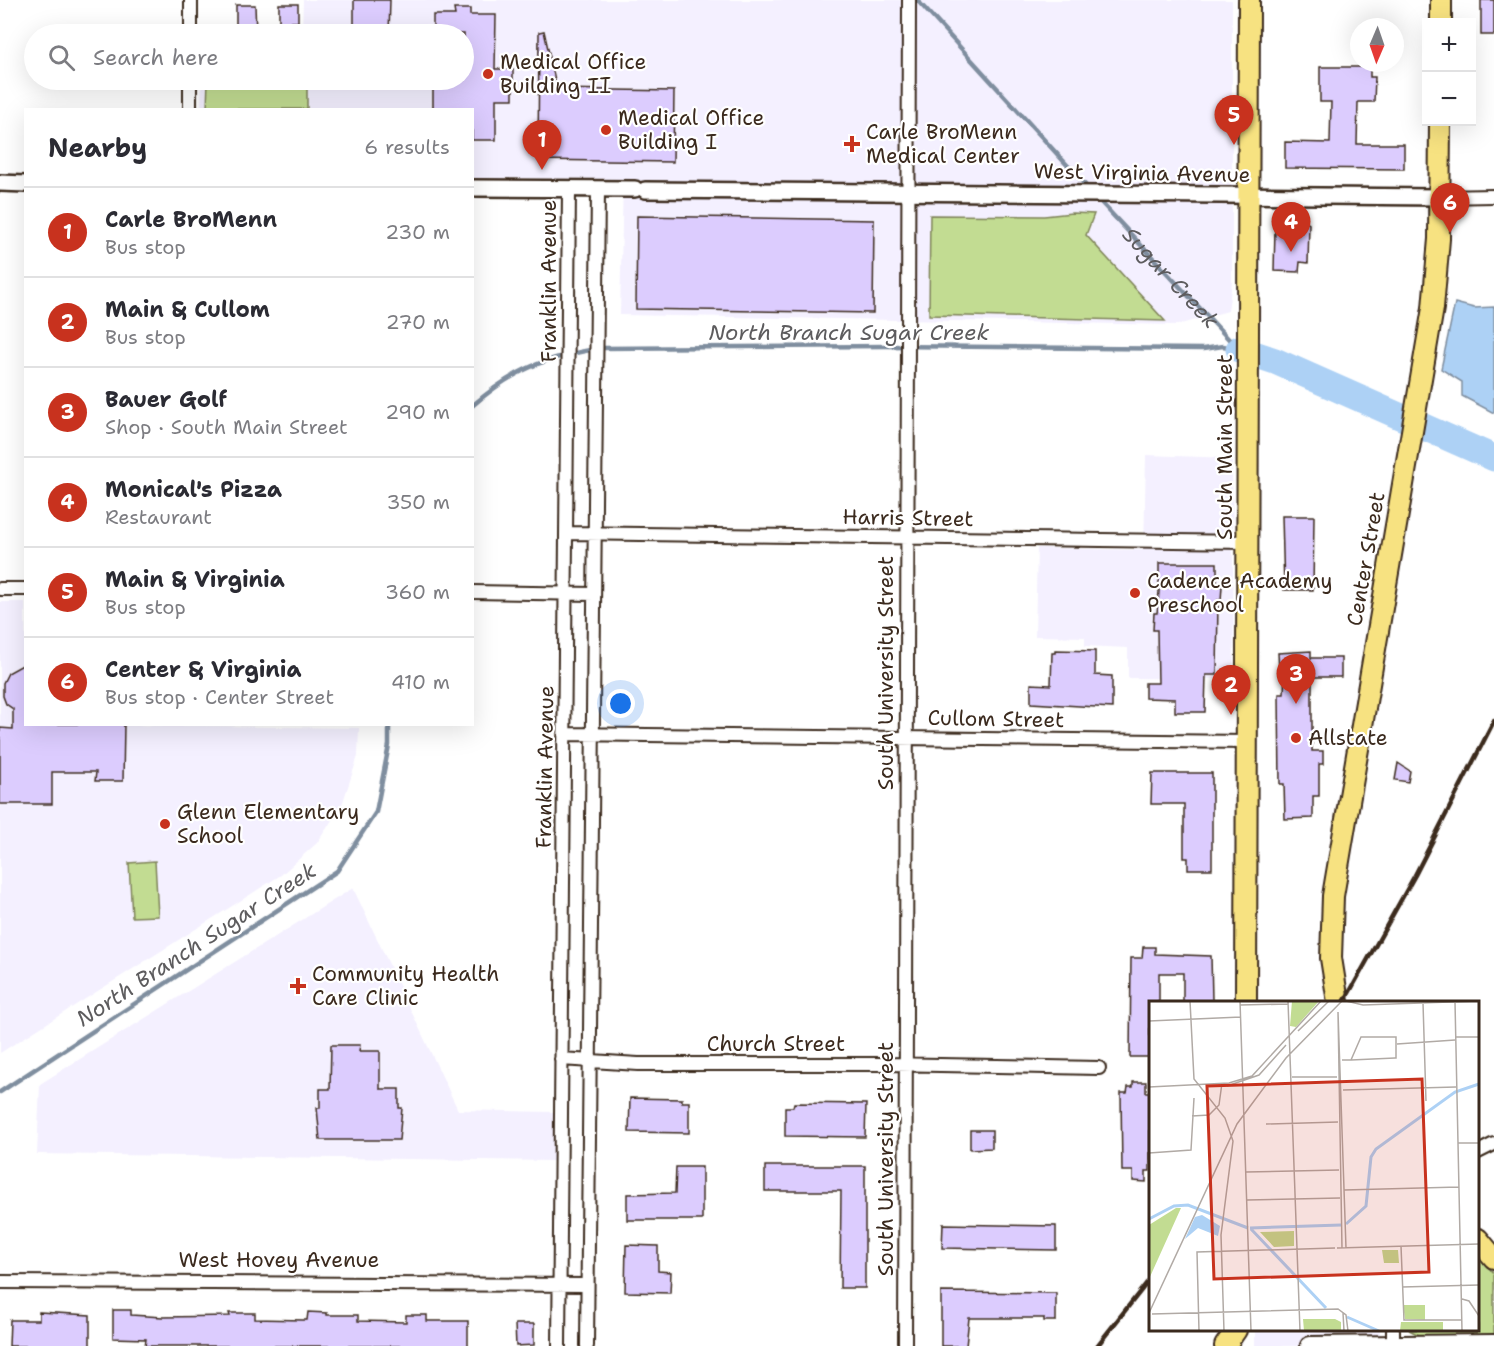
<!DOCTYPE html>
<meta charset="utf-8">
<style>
body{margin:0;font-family:"Shantell Sans",sans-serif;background:#f7f7f7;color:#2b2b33}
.controls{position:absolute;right:18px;top:18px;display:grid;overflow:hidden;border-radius:0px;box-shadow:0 6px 24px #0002}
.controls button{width:54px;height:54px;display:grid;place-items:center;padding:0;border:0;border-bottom:2px solid #e1e1e2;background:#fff;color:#2b2b33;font:30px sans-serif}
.compass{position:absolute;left:1350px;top:18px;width:54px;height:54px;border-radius:50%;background:#fff;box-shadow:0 6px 24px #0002;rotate:182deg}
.you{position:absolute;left:621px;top:704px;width:21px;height:21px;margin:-15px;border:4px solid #fff;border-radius:50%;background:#1a73e8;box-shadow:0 0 0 9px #1a73e833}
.badge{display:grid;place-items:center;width:39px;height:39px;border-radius:50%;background:#c8321e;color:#fff;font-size:20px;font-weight:700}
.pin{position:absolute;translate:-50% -50px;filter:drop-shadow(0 2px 3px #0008)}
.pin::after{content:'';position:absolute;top:32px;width:21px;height:18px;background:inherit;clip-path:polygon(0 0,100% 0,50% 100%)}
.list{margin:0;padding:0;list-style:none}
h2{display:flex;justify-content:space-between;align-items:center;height:78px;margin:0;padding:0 24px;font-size:26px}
h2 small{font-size:20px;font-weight:400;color:#7c7c81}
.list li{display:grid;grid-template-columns:39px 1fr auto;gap:18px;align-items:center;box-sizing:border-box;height:90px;padding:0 24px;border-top:2px solid #e1e1e2}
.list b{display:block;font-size:22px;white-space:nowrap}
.list p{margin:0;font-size:20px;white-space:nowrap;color:#7c7c81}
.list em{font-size:20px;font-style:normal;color:#7c7c81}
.icon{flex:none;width:33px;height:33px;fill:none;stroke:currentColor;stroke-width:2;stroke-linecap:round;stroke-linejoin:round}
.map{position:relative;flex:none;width:1494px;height:1346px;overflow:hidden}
.search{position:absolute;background:#fff;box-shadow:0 6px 24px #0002;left:24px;top:24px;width:450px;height:66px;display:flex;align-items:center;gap:15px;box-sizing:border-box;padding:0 21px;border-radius:33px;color:#7c7c81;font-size:22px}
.panel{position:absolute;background:#fff;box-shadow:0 6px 24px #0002;left:24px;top:108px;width:450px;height:618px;border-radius:0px}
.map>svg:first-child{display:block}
.built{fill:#f4f0ff}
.green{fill:#c2dc92;stroke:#7e8358;stroke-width:1.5}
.water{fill:#add1f5;stroke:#7f8e9f;stroke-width:1.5}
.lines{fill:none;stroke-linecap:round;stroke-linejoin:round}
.stream{stroke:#7f8e9f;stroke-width:4.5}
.river{stroke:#add1f5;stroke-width:27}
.building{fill:#dcccfe;stroke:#3b2a1e;stroke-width:1.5}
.minor-casing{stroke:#3b2a1e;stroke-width:16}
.tertiary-casing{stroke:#3b2a1e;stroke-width:20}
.secondary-casing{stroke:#3b2a1e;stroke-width:22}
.primary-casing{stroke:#3b2a1e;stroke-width:24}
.minor{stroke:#fff;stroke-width:12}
.tertiary{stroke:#fff;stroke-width:15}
.secondary{stroke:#fff;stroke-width:18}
.primary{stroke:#f7e281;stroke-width:20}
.rail{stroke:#3b2a1e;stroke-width:4.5}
.poi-dot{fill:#c8321e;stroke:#fff;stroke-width:2}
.labels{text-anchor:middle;stroke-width:4.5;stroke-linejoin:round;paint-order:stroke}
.poi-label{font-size:21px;fill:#3b2a1e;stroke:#fff;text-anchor:start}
.street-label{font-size:21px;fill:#3b2a1e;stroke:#fff}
.water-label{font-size:22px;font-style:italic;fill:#5d5c5e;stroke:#fff}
.inset-river{fill:none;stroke:#add1f5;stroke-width:3}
.inset-road{fill:none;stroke:#b1aaa5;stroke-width:1.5}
.view{fill:#c8321e;fill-opacity:0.15;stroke:#c8321e;stroke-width:3}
.inset-edge{fill:none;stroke:#3b2a1e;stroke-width:3}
</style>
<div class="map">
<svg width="1494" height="1346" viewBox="0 0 1494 1346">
<rect width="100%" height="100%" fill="#fff"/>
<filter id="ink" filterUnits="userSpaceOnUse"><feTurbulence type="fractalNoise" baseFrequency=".0167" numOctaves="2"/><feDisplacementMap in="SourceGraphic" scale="12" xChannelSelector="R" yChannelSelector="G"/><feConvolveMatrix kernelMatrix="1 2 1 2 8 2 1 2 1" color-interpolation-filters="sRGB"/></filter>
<g filter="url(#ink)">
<!-- built -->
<path class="built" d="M303 0H1232V282L1228 311 1177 325 620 315 623 179 473 178 472 110H201L202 80H464V34H302Z
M1146 455 1232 458 1234 679 1128 678V648L1085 646V637L1035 636 1037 548 1144 550Z
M0 602H25L26 724 359 728 358 756 342 805 317 843 281 875 0 1053Z
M353 888 458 1110 554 1112 553 1161 37 1154 40 1084Z
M1255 1330H1380L1378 1346H1255Z"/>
<!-- green -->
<path class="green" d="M208 80H307V109H207Z
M1072 213 1094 214 1086 235 1165 321 929 315 930 215 1044 216Z
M155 861 158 916 132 917 129 863Z
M1478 1255 1494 1274V1336L1419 1335 1409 1330H1478Z"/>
<!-- water -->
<path class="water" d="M1455 303 1474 308 1494 307V413L1462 396V382L1441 369Z"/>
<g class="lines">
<!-- stream -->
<g class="stream">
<path d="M917 0 1089 189"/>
<path id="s1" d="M1096 197 1238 349"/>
<path d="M472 406C516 368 546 357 602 348L886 346 1203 349 1223 346 1239 349"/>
<path d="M0 1092 337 871 376 812 389 745V724"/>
</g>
<!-- river -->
<path class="river" d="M1239 349 1275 361 1494 458"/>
</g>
<!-- building -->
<path class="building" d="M354 0H390L389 34H354Z
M1481 0H1494V35H1481Z
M279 4H298V22H279Z
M236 5H255L256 34H236Z
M454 9H470V15H496L495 69H513V99H496V140H472V110H433V80H464V34H433V15H455Z
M544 31 557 89 674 91 673 162 538 160 539 32Z
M1320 67H1370V77H1375L1374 102H1358L1357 144H1404V169L1285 168V142L1330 143 1331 102H1320Z
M637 216 874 220 873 313 636 309Z
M1284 221 1306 222 1309 224 1308 263 1300 262 1299 272 1274 271 1275 229H1284Z
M1282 516H1314L1313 590H1284Z
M1159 563H1217V586H1222L1221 600H1218L1217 675H1206L1205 712H1175V699L1145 698V683H1158L1157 630H1153L1154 613H1157L1159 592Z
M1055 650 1095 651V675L1112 676V708L1031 703V684L1051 685 1052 653H1055Z
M1311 651V658H1341V677H1312V751H1323V764H1319V796H1313V818L1285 819 1284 784H1280L1279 694H1284L1285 671H1279L1278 653Z
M26 663V724H124L123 781H95L96 772H52V804H0V728L13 729V709L6 704 3 696V683L8 673Z
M1398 763 1410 771 1408 782 1395 780Z
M1152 773H1212V869H1188V858H1184V804H1151Z
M1143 947H1155V954L1211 956 1212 1000 1211 1002H1183V973H1159V1002H1150V1057H1130L1131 958H1142Z
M331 1045H360L359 1051H380V1089H399V1108H402L399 1140H320L317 1108H320V1089H330Z
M1133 1082H1146V1092H1150V1171H1146V1182L1133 1181V1171H1122L1121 1093H1127L1128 1087H1133Z
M630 1098 682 1099V1102H689V1133L629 1132Z
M794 1103 866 1104 865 1137 785 1136V1107H793Z
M970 1130H992V1148L970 1149Z
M765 1166H865V1288H840L841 1191H765Z
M676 1167H702V1220H627V1194L675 1193Z
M943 1224 1056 1226V1250L942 1248Z
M626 1245 658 1246V1271L671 1272 670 1293 625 1292Z
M941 1292 1056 1293V1321H1044V1318H969L966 1346H941Z
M113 1310H131V1315L163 1317 230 1316 229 1313H255V1319L303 1320H307L308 1312 327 1313V1315H358V1321L406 1322V1315H427V1321H468V1346H145L146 1339 113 1338Z
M39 1312 90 1315V1346H9L10 1320H39Z
M515 1324H534V1345L516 1346Z"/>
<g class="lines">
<defs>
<path id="minor" d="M191 34V0
M190 110V80
M1440 197 1494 196
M567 533 1248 542
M0 589H26
M472 592 594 594
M565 734 1247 742
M561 1059 638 1064H884L1099 1068
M1478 1152 1494 1144
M0 1282 586 1285
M1393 1330V1346
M559 1346 569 189
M587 1346 598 189
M905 1346 909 0"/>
<path id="tertiary" d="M0 183 26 184
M472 188 635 189
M645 190 1440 197"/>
<path id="secondary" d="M1310 1346 1494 1344"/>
<path id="primary" d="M1441 0V22
M1246 1002 1249 0
M1338 1002 1331 958 1333 896 1433 308 1439 239 1440 122
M1478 1239 1494 1258
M1225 1346 1236 1330"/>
</defs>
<!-- minor casing -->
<use href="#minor" class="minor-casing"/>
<!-- tertiary casing -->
<use href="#tertiary" class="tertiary-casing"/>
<!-- secondary casing -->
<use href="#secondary" class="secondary-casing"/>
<!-- primary casing -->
<use href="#primary" class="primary-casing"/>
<!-- minor -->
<use href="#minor" class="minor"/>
<!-- tertiary -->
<use href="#tertiary" class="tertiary"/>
<!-- secondary -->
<use href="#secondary" class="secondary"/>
<!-- primary -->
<use href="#primary" class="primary"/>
<!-- rail -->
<path class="rail" d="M1344 1002 1415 875 1494 721
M1097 1346 1150 1279"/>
</g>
</g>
<!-- markers -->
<g class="poi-dot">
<circle cx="488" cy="74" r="6"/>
<circle cx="606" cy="130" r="6"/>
<path d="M849 135h6v6h6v6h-6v6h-6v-6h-6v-6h6z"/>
<circle cx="1135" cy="593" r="6"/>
<circle cx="1296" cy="738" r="6"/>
<circle cx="165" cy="824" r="6"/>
<path d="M295 977h6v6h6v6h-6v6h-6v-6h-6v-6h6z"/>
</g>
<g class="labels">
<!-- poi labels -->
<g class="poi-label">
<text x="500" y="69">Medical Office<tspan x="500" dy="24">Building II</tspan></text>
<text x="618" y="125">Medical Office<tspan x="618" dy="24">Building I</tspan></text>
<text x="866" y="139">Carle BroMenn<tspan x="866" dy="24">Medical Center</tspan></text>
<text x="1147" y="588">Cadence Academy<tspan x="1147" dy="24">Preschool</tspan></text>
<text x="1308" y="745">Allstate</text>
<text x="177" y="819">Glenn Elementary<tspan x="177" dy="24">School</tspan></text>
<text x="312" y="981">Community Health<tspan x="312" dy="24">Care Clinic</tspan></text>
</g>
<!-- street labels -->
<g class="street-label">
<text transform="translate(1142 173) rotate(1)" y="7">West Virginia Avenue</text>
<text transform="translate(549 281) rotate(-90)" y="7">Franklin Avenue</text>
<text transform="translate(1225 447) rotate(-90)" y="7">South Main Street</text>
<text transform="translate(908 518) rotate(1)" y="7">Harris Street</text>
<text transform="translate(1366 559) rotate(-80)" y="7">Center Street</text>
<text transform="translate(886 673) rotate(-90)" y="7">South University Street</text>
<text transform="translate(996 719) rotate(1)" y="7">Cullom Street</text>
<text transform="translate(545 767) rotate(-89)" y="7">Franklin Avenue</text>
<text x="776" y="1051">Church Street</text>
<text transform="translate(886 1159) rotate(-90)" y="7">South University Street</text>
<text x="279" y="1267">West Hovey Avenue</text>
</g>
<!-- water labels -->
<g class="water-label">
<text dy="8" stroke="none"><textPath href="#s1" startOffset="110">Sugar Creek</textPath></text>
<text x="849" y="340">North Branch Sugar Creek</text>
<text transform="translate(196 944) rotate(-33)" y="8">North Branch Sugar Creek</text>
</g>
</g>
<!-- overview -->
<g transform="translate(1149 1001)">
<rect width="330" height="330" fill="#fff"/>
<path d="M143 0H170L147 26 141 25ZM27 207H32L0 278V224ZM145 230V245L125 246 111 231ZM233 249H249L250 262H235ZM254 304H276V319L256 318ZM154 318H186L192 321V330H155ZM252 321H294V330H251Z" fill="#c2dc92"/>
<path d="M53 214 71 225 69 235 49 227 36 238 46 216Z" fill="#add1f5"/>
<path class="inset-river" d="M0 218 25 205 39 204 99 227M197 223 217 205 222 156 227 148 306 91 330 83M101 227 192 224M102 228 177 307M198 316 230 330"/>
<path class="inset-road" d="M41 0 45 78 76 117 84 140 72 234 75 330M91 0 102 330M139 0 151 330M197 0 214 4 330 0M306 1 313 330M274 2 277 100M91 4 139 3M0 20 92 16M149 30 180 0M306 36H330M248 43 306 39M193 59H202L246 57H247V36H212L202 59M143 76H188M78 85 110 74 137 44M0 86 80 82 103 75 172 0M194 89 307 86M43 115 60 114 70 104 73 82M117 123 189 121M309 142H330M0 152 42 149 45 97M97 171 190 169M195 189 310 186M98 199 191 197M252 245 255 319H313M188 247 330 243M193 247 189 11 197 247M253 286 330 284M313 298 320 300 330 315M0 312 88 123 137 57 193 0M194 312 195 330M3 313 189 308 197 314 199 330M50 330 48 251 186 247"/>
<path class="view" d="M273 78 280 271 65 278 58 85Z"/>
<rect width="330" height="330" class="inset-edge"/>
</g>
</svg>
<div class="controls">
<button>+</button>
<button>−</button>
</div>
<svg class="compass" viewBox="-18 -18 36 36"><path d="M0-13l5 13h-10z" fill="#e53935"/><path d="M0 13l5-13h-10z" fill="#7c7c81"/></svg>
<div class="you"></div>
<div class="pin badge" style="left:542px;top:170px">1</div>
<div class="pin badge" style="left:1231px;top:715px">2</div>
<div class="pin badge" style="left:1296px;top:704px">3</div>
<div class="pin badge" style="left:1291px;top:252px">4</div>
<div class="pin badge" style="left:1234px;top:145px">5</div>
<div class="pin badge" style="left:1450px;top:233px">6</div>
<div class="search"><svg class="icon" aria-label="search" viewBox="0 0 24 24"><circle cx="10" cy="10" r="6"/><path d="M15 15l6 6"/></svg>Search here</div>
<section class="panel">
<h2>Nearby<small>6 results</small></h2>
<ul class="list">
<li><span class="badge">1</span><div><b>Carle BroMenn</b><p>Bus stop</p></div><em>230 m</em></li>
<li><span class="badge">2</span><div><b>Main &amp; Cullom</b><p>Bus stop</p></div><em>270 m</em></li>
<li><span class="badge">3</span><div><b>Bauer Golf</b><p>Shop · South Main Street</p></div><em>290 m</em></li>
<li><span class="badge">4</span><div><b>Monical's Pizza</b><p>Restaurant</p></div><em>350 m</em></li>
<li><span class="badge">5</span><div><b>Main &amp; Virginia</b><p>Bus stop</p></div><em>360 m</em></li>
<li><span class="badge">6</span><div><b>Center &amp; Virginia</b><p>Bus stop · Center Street</p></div><em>410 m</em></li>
</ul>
</section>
</div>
